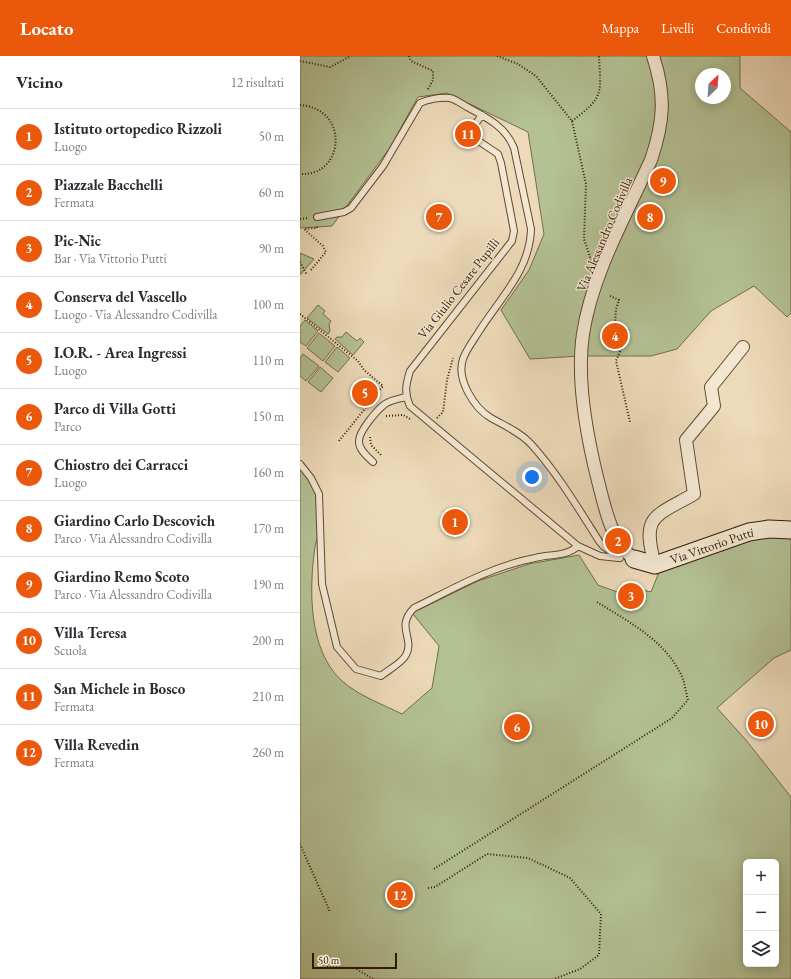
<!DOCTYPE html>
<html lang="it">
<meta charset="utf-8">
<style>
body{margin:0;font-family:"EB Garamond",serif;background:#f2f2f3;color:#2b2b33}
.controls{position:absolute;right:12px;bottom:12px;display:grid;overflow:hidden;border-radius:6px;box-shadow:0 2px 10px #0003}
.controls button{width:36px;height:36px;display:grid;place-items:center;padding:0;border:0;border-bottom:1px solid #e1e1e2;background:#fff;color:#2b2b33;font:20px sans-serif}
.compass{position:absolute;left:395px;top:12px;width:36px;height:36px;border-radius:50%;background:#fff;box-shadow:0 2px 10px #0003;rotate:25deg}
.scale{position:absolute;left:12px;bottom:10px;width:85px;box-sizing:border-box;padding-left:4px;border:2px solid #331a00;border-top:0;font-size:11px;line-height:14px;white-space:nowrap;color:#331a00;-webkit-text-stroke:3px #f3e7d2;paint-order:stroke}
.you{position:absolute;left:232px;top:421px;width:14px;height:14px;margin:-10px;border:3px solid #fff;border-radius:50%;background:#1a73e8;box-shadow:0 0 0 6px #1a73e833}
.badge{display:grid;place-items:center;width:26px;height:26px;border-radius:50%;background:#ea580c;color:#fff;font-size:13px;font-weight:700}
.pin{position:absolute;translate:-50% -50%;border:2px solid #fff;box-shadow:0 1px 4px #0006}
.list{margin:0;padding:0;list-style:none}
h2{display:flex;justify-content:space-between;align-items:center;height:52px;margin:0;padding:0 16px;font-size:17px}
h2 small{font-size:13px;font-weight:400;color:#7c7c81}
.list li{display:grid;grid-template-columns:26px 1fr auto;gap:12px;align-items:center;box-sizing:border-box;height:56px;padding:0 16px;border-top:1px solid #e1e1e2}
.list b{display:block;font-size:15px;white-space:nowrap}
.list p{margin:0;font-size:13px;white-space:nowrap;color:#7c7c81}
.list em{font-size:13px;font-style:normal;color:#7c7c81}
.icon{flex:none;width:22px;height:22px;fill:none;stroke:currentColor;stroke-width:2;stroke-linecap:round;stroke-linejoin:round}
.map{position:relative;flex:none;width:491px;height:923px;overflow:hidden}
header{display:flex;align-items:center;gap:24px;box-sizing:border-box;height:56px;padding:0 20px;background:#ea580c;color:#fff}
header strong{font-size:19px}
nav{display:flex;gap:22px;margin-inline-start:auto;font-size:14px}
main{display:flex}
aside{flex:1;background:#fff}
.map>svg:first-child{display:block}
.green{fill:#b3c194;stroke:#736e4a;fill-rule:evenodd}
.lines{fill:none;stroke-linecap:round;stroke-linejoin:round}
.lane-casing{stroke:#624a2e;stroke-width:8}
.street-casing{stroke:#624a2e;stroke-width:14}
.secondary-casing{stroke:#331a00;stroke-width:19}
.path{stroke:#331a00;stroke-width:2;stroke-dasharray:1 2;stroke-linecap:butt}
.lane{stroke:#f3e7d2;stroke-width:6}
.street{stroke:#f3e7d2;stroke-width:12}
.secondary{stroke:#f3e7d2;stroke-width:17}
.labels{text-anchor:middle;stroke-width:3;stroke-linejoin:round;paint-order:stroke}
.street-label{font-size:13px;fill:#331a00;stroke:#f3e7d2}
</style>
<header>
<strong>Locato</strong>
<nav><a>Mappa</a><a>Livelli</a><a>Condividi</a></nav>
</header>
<main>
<aside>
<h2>Vicino<small>12 risultati</small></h2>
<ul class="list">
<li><span class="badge">1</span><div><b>Istituto ortopedico Rizzoli</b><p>Luogo</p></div><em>50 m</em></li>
<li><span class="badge">2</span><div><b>Piazzale Bacchelli</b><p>Fermata</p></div><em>60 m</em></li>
<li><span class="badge">3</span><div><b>Pic-Nic</b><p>Bar · Via Vittorio Putti</p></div><em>90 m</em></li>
<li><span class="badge">4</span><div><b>Conserva del Vascello</b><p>Luogo · Via Alessandro Codivilla</p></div><em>100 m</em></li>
<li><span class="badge">5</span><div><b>I.O.R. - Area Ingressi</b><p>Luogo</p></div><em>110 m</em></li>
<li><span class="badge">6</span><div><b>Parco di Villa Gotti</b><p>Parco</p></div><em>150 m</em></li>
<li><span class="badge">7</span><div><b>Chiostro dei Carracci</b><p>Luogo</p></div><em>160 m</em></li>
<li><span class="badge">8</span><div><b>Giardino Carlo Descovich</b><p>Parco · Via Alessandro Codivilla</p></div><em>170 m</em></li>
<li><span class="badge">9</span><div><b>Giardino Remo Scoto</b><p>Parco · Via Alessandro Codivilla</p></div><em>190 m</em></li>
<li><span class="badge">10</span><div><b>Villa Teresa</b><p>Scuola</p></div><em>200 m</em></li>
<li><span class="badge">11</span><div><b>San Michele in Bosco</b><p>Fermata</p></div><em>210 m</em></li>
<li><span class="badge">12</span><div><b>Villa Revedin</b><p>Fermata</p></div><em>260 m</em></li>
</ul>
</aside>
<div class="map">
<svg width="491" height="923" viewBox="0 0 491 923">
<rect width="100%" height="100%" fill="#eddaba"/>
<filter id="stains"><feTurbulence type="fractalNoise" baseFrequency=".005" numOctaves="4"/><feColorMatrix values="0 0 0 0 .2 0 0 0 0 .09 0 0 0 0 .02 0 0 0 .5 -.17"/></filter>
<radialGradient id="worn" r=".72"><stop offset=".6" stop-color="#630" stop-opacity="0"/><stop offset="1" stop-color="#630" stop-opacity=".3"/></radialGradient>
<!-- green -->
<path class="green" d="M0 0H440V32L491 76V257L487 261 454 230 411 255 377 293 351 300H281L230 303 201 254 229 214 244 178 228 76 147 37 118 41 89 93 32 170 0 172ZM401 18H425V42H401Z
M0 197 14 203 0 219Z
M18 249 25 255 23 258 31 265 29 268 30 275 28 278 7 262Z
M5 264 18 275 6 290 0 286V270Z
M46 276 57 285 60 282 64 286 53 299 35 283 37 281H42Z
M19 277 35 290 23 305 7 292Z
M37 291 50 302 38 316 25 306Z
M3 298 19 310 6 325 0 320V302Z
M20 311 33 322 21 336 8 326Z
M0 408C10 424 20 441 21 461 22 470 17 481 15 491 9 532 8 593 41 624 57 639 82 648 102 658L132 632 139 590 113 558 114 556 178 525 229 508 279 499 298 529 320 537 335 532 351 536 363 506 433 474 491 475V594L474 602 417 652 446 684 491 741V923H0ZM446 806H476V908H446Z"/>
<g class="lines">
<defs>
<path id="lane" d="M182 59 168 78 198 98 201 107 214 175 212 185 110 315C106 328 104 337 110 350L278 490 300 500 318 502
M17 161 44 156 51 152 83 110 120 47C128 43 141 41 150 42 155 43 162 48 167 51 186 61 206 71 214 92L231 173C230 215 199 243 178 277 173 285 166 294 163 303 156 323 174 352 191 362 205 370 220 376 231 388 258 418 278 452 299 485L303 490 320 502
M73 406C68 401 59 394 59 386 58 376 77 354 85 348 91 344 99 343 106 341
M0 408 11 422 19 438 22 528 37 591 56 613 81 620C88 614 102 607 106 599 115 582 95 571 114 552 153 533 192 510 235 502 250 498 266 501 278 490"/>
<path id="street" d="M334 503C311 485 305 452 298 425 287 381 276 324 283 278 292 218 326 159 351 104 364 66 366 39 353 0
M355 509C341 459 354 461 394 438L386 384 414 350 411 331 443 291"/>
<g id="secondary">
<path id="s1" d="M334 503 355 509 449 476 469 473 491 474"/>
</g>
</defs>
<!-- lane casing -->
<use href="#lane" class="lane-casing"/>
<!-- street casing -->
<use href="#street" class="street-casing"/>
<!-- secondary casing -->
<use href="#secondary" class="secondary-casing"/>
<!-- path -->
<path class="path" d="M109 0 111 5 133 15V24L127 35
M197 0 218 8 236 20 272 65 286 128 284 183 292 207
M0 5 30 11 51 0
M0 49C51 53 44 121 0 118
M272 65C304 41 301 38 299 0
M0 163 9 162
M0 206 7 219
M11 214 26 196 23 190 4 173 17 172V169
M310 240 319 244 316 253 315 267 329 274 316 305 330 366
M0 258 58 305 64 314 83 330 77 337
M86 360 103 359 110 363
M137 362 143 356 147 324 153 302
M70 381 71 389 81 399
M39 385 75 340
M0 788 30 856
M134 813 372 662 388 644C386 637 385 629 383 623 368 586 329 566 297 546
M128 832 135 831 187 798 228 802 270 822 301 858 299 899 280 913 254 923
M27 911 55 912 73 923"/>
<!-- lane -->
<use href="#lane" class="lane"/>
<!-- street -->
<use href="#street" class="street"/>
<!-- secondary -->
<use href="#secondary" class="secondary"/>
</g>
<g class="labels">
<!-- street labels -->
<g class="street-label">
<text transform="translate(304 178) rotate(-67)" y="5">Via Alessandro Codivilla</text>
<text transform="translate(158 232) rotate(-52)" y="5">Via Giulio Cesare Pupilli</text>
<text dy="5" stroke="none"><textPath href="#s1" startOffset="82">Via Vittorio Putti</textPath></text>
</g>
</g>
<rect width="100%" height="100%" filter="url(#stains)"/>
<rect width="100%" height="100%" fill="url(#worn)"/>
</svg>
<div class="controls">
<button>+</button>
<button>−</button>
<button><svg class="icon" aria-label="layers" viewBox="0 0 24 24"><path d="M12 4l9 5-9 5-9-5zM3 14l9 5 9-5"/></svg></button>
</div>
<svg class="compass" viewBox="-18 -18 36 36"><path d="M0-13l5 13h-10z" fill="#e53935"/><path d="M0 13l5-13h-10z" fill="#7c7c81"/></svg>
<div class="scale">50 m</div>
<div class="you"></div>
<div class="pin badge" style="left:155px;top:466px">1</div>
<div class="pin badge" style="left:318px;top:485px">2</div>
<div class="pin badge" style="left:331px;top:540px">3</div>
<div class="pin badge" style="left:315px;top:280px">4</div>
<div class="pin badge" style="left:65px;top:337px">5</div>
<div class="pin badge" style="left:217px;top:671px">6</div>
<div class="pin badge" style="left:139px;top:161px">7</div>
<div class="pin badge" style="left:350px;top:161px">8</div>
<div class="pin badge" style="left:363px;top:125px">9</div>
<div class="pin badge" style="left:461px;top:668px">10</div>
<div class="pin badge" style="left:168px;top:78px">11</div>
<div class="pin badge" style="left:100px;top:839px">12</div>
</div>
</main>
